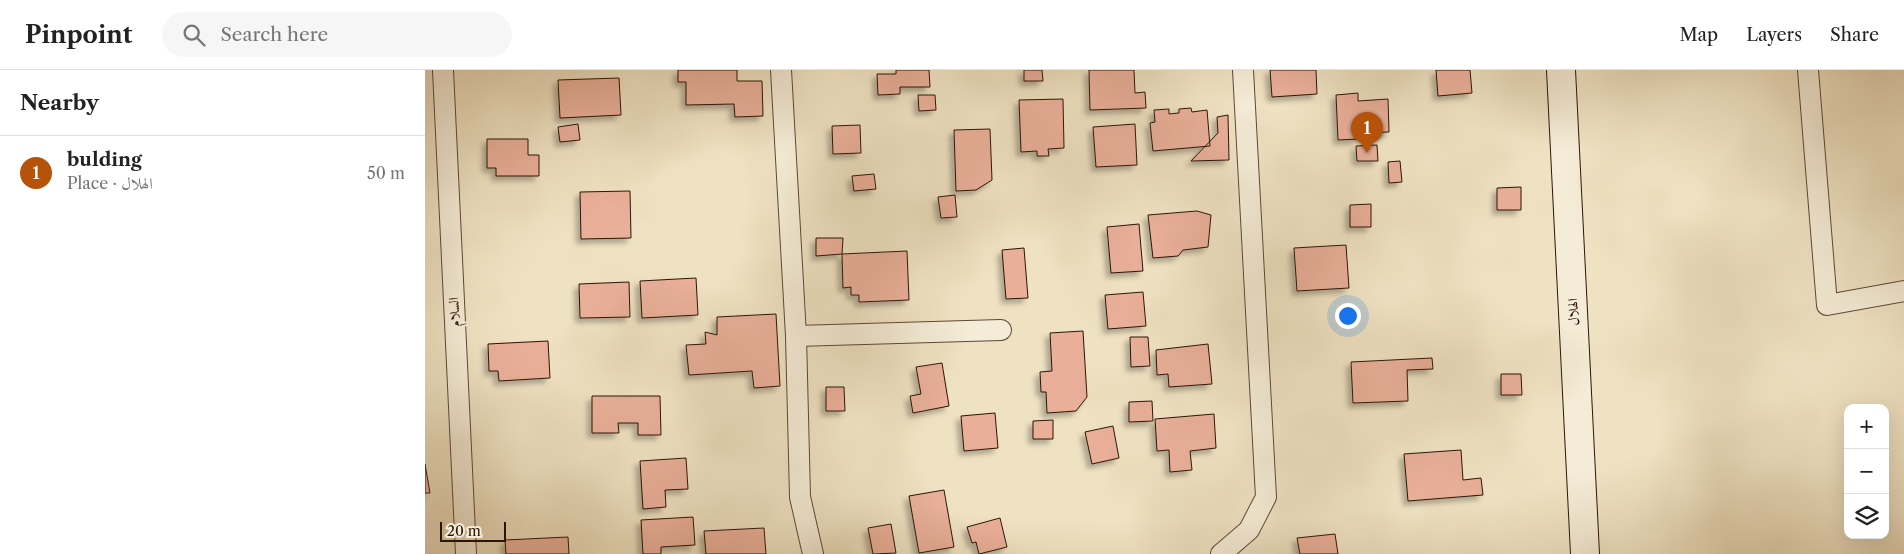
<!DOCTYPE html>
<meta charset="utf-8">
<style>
body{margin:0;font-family:"Libre Caslon Text",Amiri,serif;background:#f6f6f6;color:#222}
.controls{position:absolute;right:15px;bottom:15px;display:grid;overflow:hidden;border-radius:10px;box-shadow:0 5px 20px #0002}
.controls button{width:45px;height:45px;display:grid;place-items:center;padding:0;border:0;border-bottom:1px solid #e0e0e0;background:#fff;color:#222;font:25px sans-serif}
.scale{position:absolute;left:15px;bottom:12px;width:66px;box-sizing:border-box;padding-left:5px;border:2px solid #2c1506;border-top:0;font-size:14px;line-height:18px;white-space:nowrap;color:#2c1506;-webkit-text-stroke:4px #f5ecd7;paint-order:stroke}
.you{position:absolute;left:922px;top:245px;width:18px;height:18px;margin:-12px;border:4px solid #fff;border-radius:50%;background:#1a73e8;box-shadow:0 0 0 8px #1a73e833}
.badge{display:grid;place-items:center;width:32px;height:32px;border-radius:50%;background:#b45309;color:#fff;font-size:16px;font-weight:700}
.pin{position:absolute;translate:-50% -41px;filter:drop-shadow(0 1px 2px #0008)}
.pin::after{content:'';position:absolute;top:26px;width:18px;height:15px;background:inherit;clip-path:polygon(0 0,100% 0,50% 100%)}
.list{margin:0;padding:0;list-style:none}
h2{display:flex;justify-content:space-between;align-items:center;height:65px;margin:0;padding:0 20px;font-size:21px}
h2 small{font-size:16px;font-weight:400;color:#767676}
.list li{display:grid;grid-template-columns:32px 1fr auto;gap:15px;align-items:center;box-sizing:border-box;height:75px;padding:0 20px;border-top:1px solid #e0e0e0}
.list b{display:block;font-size:19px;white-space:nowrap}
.list p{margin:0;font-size:16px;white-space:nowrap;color:#767676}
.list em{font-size:16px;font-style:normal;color:#767676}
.icon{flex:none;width:28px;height:28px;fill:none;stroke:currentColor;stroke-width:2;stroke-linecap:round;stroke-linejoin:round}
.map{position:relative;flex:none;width:1479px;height:484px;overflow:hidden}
header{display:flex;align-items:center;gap:30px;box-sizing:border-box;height:70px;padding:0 25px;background:#fff;border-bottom:1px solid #e0e0e0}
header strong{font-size:24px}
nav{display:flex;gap:28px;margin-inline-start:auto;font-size:18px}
.search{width:350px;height:45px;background:#f6f6f6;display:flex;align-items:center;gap:12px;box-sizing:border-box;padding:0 18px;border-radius:28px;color:#767676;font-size:19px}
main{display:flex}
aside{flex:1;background:#fff}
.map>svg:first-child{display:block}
.building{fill:#e9af99;stroke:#2c1506;filter:url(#shadow)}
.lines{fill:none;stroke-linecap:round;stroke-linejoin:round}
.street-casing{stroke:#5d4835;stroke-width:22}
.secondary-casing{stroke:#2c1506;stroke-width:30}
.street{stroke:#f5ecd7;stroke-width:20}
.secondary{stroke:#f5ecd7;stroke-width:28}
.labels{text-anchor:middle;stroke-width:4;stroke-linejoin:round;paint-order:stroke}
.street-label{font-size:14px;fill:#2c1506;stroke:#f5ecd7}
</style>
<header>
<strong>Pinpoint</strong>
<div class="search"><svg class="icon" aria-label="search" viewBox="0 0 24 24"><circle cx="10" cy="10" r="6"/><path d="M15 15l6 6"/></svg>Search here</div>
<nav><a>Map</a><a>Layers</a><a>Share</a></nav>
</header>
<main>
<aside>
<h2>Nearby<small></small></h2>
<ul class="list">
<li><span class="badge">1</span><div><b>bulding</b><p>Place · الهلال</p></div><em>50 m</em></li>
</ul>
</aside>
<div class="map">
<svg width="1479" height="484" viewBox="0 0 1479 484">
<defs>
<filter id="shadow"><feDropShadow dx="-4.5" dy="4.5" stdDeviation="2.5" flood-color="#0004"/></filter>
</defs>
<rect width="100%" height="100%" fill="#efe2c2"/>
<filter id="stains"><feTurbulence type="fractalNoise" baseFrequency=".004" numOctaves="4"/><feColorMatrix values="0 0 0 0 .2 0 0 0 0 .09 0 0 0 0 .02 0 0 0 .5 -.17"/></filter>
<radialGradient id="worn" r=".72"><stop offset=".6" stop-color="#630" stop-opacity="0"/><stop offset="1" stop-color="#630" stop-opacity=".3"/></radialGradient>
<!-- building -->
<path class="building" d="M253 0H312V11H337L338 46 310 47 309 34 261 35V12H253Z
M471 0H504L505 17H475V24L453 25 452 4H471Z
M599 0H617L618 11H599Z
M664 0H709L710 23 720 22 721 38 665 40Z
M845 0H891L892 24 847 27Z
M1011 0H1045L1047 23 1013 26Z
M194 8 196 45 135 48 133 10Z
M933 23V31L963 29 964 62 935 63 933 69 913 70 911 25Z
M493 25H510L511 40 494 41Z
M638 29 639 78 623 79 624 86H612V81L596 82 594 30Z
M766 38 767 42 782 40 785 76 728 81 725 53 730 52 729 40 744 39V44L754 43V39Z
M803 45 804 90 766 91 793 63 792 47Z
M153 54 155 70 135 72 133 57Z
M710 54 712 95 671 97 668 57Z
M435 55 436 83 408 84 407 56Z
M565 59 567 110 551 120 531 121 529 60Z
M62 69H103V85H114V106H71V98H62Z
M952 75 953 91H932L931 76Z
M975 91 977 112 964 113 963 92Z
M449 104 451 119 429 121 427 106Z
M1096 117V140H1072V118Z
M205 121 206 168 156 169 155 122Z
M530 125 532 147 516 148 513 127Z
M946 134V157H925V135Z
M772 141 786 145 783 177 758 180 753 186 728 188 723 145Z
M714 154 718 201 686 203 682 157Z
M391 168H418L417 184 391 186Z
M921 175 924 218 872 221 869 178Z
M599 178 603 228 581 229 577 180Z
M482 181 484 230 434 232V225H426V217L418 218 417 184Z
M271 208 273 245 217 248 215 211Z
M204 212 205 247 155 248 154 214Z
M718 222 721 256 683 259 680 225Z
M351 244 355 316 329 318 327 301 264 305 261 275 281 274 280 262 292 265V247Z
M658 261 662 327 651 341 622 343 621 322H616L615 302 627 301 625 263Z
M705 267H723L725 296 706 297Z
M123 271 125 308 74 311 73 301H64L63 274Z
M783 274 787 314 744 317 743 304 732 305 731 280Z
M1007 288 1008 299 982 300 983 331 928 333 926 292Z
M517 293 524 336 488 343 485 326 496 324 491 297Z
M1076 304H1096L1097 325H1076Z
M401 317H419L420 341H401Z
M167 326H235L236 365H213V353H193L194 363H167Z
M727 331 728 351 704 352V332Z
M570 343 573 378 539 381 536 346Z
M789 344 791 378 765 381 767 400 745 402 744 380 732 381 730 349Z
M628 350V369H608V351Z
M688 356 694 388 667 394 660 362Z
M1036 380 1038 410 1056 408 1058 425 983 431 979 384Z
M261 388 263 419 240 420 241 437 218 439 215 391Z
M0 394 5 423H0Z
M519 420 529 477 494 483 484 426Z
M268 447 270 475 236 477V484H218L216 450Z
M575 448 582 477 554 484 551 472 547 473 542 457Z
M466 454 471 483 448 484 443 458Z
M339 458 341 484H281L279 461Z
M910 464 913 484H875L872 468Z
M143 467 144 484H81L80 470Z"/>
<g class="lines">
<defs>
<path id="street" d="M18 0 41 484
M356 0 371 266 375 427 388 484
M1383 0 1402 235 1479 221
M371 266 576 260
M796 484 824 460 841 427 818 0"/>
<path id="secondary" d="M1136 0 1160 484"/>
</defs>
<!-- street casing -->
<use href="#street" class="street-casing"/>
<!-- secondary casing -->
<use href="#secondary" class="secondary-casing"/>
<!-- street -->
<use href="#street" class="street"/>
<!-- secondary -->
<use href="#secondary" class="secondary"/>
</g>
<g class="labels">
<!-- street labels -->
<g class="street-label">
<text transform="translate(29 242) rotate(-93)" y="5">السلام</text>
<text transform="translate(1148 242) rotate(-93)" y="5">الهلال</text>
</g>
</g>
<rect width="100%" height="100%" filter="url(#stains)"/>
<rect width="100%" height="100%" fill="url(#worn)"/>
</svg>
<div class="controls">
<button>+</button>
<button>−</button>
<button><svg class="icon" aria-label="layers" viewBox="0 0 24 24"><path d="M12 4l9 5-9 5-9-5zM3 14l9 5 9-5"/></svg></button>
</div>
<div class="scale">20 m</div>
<div class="you"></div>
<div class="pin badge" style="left:942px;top:83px">1</div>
</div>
</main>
